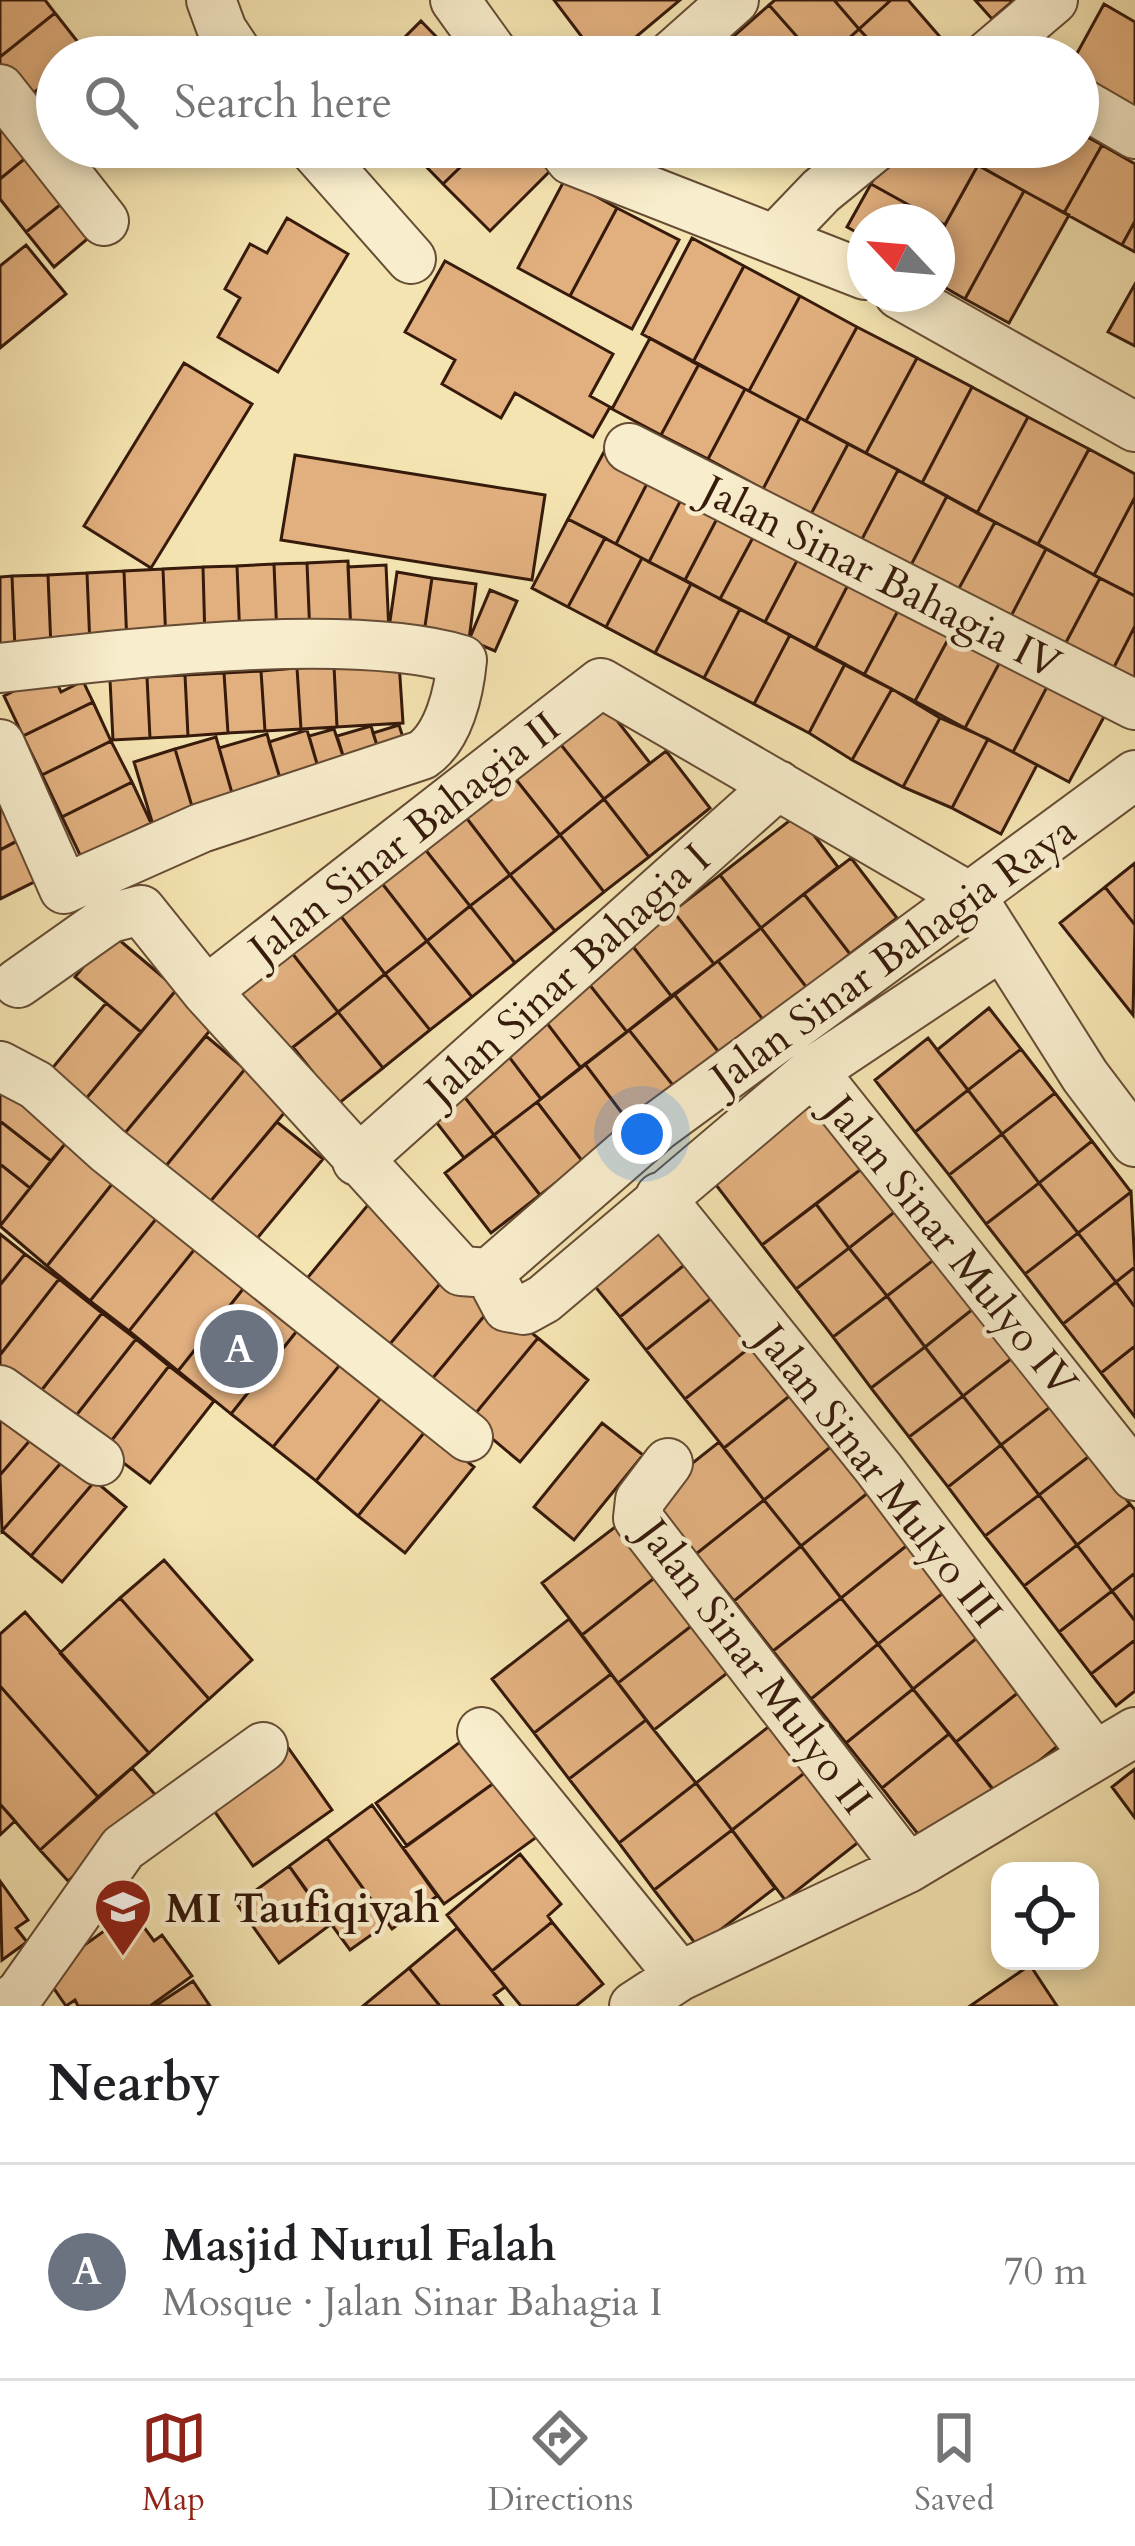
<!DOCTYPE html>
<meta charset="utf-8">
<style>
body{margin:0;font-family:Cardo,serif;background:#f6f6f6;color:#202124}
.controls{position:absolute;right:36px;bottom:36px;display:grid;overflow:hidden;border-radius:24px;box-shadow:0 6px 18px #0003}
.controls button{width:108px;height:108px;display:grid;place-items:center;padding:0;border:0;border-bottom:3px solid #e0e0e0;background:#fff;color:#202124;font:60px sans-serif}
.compass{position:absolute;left:847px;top:204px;width:108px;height:108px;border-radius:50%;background:#fff;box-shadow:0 6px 18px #0003;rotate:296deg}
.you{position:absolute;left:642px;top:1134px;width:42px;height:42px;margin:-30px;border:9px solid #fff;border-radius:50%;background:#1a73e8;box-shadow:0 0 0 18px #1a73e833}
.badge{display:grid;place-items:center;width:78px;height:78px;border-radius:50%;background:#8f2418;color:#fff;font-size:39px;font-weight:700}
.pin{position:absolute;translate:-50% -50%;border:6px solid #fff;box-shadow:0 3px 12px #0006}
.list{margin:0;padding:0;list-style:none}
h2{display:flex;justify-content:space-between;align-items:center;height:156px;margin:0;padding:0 48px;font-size:51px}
h2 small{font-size:39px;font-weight:400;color:#757577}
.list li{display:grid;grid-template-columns:78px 1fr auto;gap:36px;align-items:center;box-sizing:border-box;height:216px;padding:0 48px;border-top:3px solid #e0e0e0}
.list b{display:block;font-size:45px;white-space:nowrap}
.list p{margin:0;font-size:39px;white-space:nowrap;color:#757577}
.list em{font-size:39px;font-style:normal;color:#757577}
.icon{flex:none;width:66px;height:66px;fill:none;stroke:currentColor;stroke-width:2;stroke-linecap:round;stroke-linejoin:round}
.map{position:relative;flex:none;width:1135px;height:2006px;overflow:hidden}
.search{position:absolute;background:#fff;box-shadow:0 6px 18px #0003;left:36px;right:36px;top:36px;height:132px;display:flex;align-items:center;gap:30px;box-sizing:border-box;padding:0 42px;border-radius:66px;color:#757577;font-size:45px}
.sheet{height:372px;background:#fff}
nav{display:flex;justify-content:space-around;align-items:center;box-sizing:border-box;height:168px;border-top:3px solid #e0e0e0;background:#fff;font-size:33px;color:#757577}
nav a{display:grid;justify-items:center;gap:6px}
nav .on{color:#8f2418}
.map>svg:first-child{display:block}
.building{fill:#e2b07f;stroke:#361a0b;stroke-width:3}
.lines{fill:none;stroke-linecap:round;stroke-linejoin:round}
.minor-casing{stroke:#664c34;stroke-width:52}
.minor{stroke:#f8edcc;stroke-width:48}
.labels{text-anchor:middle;stroke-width:9;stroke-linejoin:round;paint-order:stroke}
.street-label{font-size:42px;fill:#361a0b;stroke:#f8edcc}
.poi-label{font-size:42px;font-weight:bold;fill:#361a0b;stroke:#f8edcc;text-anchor:start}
</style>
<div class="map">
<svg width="1135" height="2006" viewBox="0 0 1135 2006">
<rect width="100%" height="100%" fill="#f4e4b1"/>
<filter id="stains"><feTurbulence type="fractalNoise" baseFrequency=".00167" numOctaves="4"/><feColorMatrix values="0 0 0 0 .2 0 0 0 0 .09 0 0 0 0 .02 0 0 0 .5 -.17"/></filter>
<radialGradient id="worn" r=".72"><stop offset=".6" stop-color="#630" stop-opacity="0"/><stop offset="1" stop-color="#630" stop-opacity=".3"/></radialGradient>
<!-- building -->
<path class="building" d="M0 0H45L55 13 0 57Z
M554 0H680L612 57H597Z
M775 0H834L859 29 828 57H815L769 5Z
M834 0H891L859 29Z
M891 0H908L954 53 885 57 859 29Z
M975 0H1014L992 19Z
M1104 4 1135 22V111L1078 79 1075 57Z
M769 5 815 57H740L727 42Z
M55 13 85 51 57 57V74L26 99 0 66V57Z
M421 21 456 57H385Z
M859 29 885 57H828Z
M727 42 740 57H711Z
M57 74V133L26 99Z
M0 120 28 156 0 179Z
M1078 132 1102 145 1064 213 945 147H1078Z
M1102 145 1135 164V221L1122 245 1064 213Z
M64 147H110L82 169Z
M407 147H481L443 184Z
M481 147H545L560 161 490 231 443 184Z
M703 147H728L714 159Z
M797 147H829L811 163Z
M891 147H945L978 165 945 225 871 184Z
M28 156 65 201 26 232 0 199V179Z
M978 165 1024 191 965 299 937 283V239Z
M565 179 617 208 570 296 518 268Z
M871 184 945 225 937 239V222H865V237L847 227Z
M1024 191 1069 215 1009 323 965 299Z
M65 201 92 235 54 267 26 232Z
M617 208 679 240 632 329 570 296Z
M287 218 348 254 278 372 218 337 240 298 225 289 250 244 267 253Z
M1135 221V252L1122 245Z
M692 238 744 266 693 362 642 334Z
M26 245 66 294 0 348V266Z
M445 261 613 354 590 396 610 407 593 437 515 393 501 418 442 384 455 360 405 332Z
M744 266 800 296 749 391 693 362Z
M1135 284V346L1108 332Z
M800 296 857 327 806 421 749 391Z
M857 327 917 358 866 453 806 421Z
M650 338 699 364 661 435 612 409Z
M917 358 972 387 922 483 866 453Z
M184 363 252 404 151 568 84 526Z
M699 364 745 389 708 459 661 435Z
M972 387 1028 417 977 513 922 483Z
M745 389 800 418 763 489 708 459Z
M1028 417 1089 449 1038 544 977 513Z
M800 418 848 444 811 514 763 489Z
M848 444 898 470 861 541 811 514Z
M1089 449 1135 474V497L1094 575 1038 544Z
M605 450 652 474 616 544 568 519Z
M295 455 545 495 532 580 281 540Z
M898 470 947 496 910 567 861 541Z
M652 474 685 492 649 562 616 544Z
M685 492 721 511 685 580 649 562Z
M947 496 995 522 957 592 910 567Z
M1135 497V596L1094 575Z
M721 511 757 530 720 599 685 580Z
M568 519 605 538 568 607 532 588Z
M995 522 1046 549 1009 620 957 592Z
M757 530 801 553 765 622 720 599Z
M605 538 642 558 606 627 568 607Z
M1046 549 1100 578 1063 648 1009 620Z
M801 553 851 579 815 649 765 622Z
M642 558 691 584 655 653 606 627Z
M348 561 351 634 310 636 307 563Z
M307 563 310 636 277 637 274 564Z
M274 564 277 637 240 640 237 566Z
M386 565 389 633 351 634 348 567Z
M237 566 240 640H205L203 567Z
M203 567 205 640 166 643 163 569Z
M163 569 166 643 127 645 124 571Z
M124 571 127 645 90 646 87 573Z
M397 572 432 578 424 633 389 628Z
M87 573 90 646 51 648 48 575Z
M48 575 51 648 15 649 12 576Z
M12 576 15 649 0 650V577Z
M432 578 476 584 469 640 424 633Z
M1100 578 1135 596V626L1110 675 1063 648Z
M851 579 901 605 864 675 815 649Z
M691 584 740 609 704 678 655 653Z
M490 590 517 601 495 651 469 640Z
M901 605 952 632 915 701 864 675Z
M740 609 790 635 754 704 704 678Z
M1135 626V688L1110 675Z
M952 632 1002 658 965 728 915 701Z
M790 635 845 664 809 733 754 704Z
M1002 658 1049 683 1013 752 965 728Z
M399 662 403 723 337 727 334 666Z
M845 664 892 689 852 760 809 733Z
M334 666 337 727 301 729 297 668Z
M297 668 301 729 265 731 261 671Z
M261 671 265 731 228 733 224 673Z
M52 672 61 692 83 681 93 702 23 736 4 696Z
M224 673 228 733 188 736 185 675Z
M185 675 188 736 150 738 147 677Z
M147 677 150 738 113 740 110 680Z
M1049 683 1106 713 1069 782 1013 752Z
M892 689 940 718 903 787 852 760Z
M93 702 111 741 42 775 23 736Z
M605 705 650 763 604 799 558 741Z
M940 718 988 739 952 808 903 787Z
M399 725 406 747 380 755 373 733Z
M371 726 380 755 346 765 337 736Z
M334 729 346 765 320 774 309 736Z
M307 730 320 774 282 785 269 742Z
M267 734 282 785 234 800 219 748Z
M216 737 234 800 194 813 175 749Z
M988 739 1037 765 1001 834 952 808Z
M111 741 132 782 62 817 42 775Z
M558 741 604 799 560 835 514 777Z
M175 749 194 813 153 825 134 762Z
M666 751 710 808 649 857 604 799Z
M514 777 560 835 510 875 465 816Z
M132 782 151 823 81 857 62 817Z
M0 799 35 832 0 850Z
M604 799 649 857 604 892 560 835Z
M798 814 838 867 761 928 720 875Z
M465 816 510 875 470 906 424 848Z
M560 835 604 892 555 931 510 875Z
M20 839 40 879 0 899V850Z
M424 848 470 906 427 941 381 882Z
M851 858 897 918 850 954 804 894Z
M1135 863V925L1105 887Z
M510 875 555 931 515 963 470 906Z
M720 875 761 928 714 964 673 911Z
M381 882 427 941 385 974 340 915Z
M1105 887 1135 925 1133 1015 1060 923Z
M804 894 850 954 807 988 761 928Z
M470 906 515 963 472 997 427 941Z
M673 911 714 964 672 997 631 944Z
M340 915 385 974 338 1012 292 953Z
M761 928 807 988 764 1021 718 961Z
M111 933 177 989 141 1032 75 977Z
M427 941 472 997 430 1030 385 974Z
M631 944 672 997 627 1032 585 979Z
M292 953 338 1012 287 1052 241 994Z
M718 961 764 1021 721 1055 674 994Z
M385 974 430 1030 383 1068 338 1012Z
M585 979 627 1032 581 1068 540 1014Z
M177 989 217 1022 125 1133 85 1100Z
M674 994 721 1055 676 1089 629 1030Z
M106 1003 141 1032 85 1100 50 1071Z
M989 1008 1021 1049 968 1090 937 1050Z
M338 1012 383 1068 338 1104 293 1047Z
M540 1014 581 1068 541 1099 500 1045Z
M629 1030 676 1089 631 1125 585 1064Z
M206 1036 245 1069 165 1167 125 1133Z
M928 1038 968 1090 915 1132 875 1080Z
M500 1045 541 1099 494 1135 453 1082Z
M1021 1049 1055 1093 1002 1134 968 1090Z
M585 1064 631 1125 583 1162 537 1102Z
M245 1069 290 1106 209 1203 165 1167Z
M0 1078 74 1133 51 1161 0 1121Z
M453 1082 494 1135 464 1158 423 1105Z
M968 1090 1002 1134 949 1175 915 1132Z
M1055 1093 1092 1141 1039 1183 1002 1134Z
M819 1097 869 1163 762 1245 713 1181Z
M537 1102 583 1162 540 1195 494 1135Z
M0 1121 51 1161 30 1188 0 1164Z
M277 1122 323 1159 255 1241 209 1203Z
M1002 1134 1039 1183 986 1224 949 1175Z
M494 1135 540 1195 491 1233 445 1173Z
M68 1140 116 1179 47 1266 0 1226Z
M1092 1141 1131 1192 1078 1233 1039 1183Z
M869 1163 902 1206 849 1248 816 1204Z
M0 1164 30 1188 0 1226Z
M116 1179 160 1214 90 1301 47 1266Z
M1039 1183 1078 1233 1025 1274 986 1224Z
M1131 1192 1135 1267 1116 1282 1078 1233Z
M372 1200 453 1268 385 1350 304 1282Z
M816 1204 849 1248 796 1289 762 1245Z
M902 1206 940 1255 887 1296 849 1248Z
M160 1214 198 1245 129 1331 90 1301Z
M666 1225 693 1258 620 1317 593 1284Z
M1078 1233 1116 1282 1063 1324 1025 1274Z
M0 1234 25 1254 0 1285Z
M198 1245 247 1284 178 1371 129 1331Z
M849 1248 887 1296 833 1337 796 1289Z
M25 1254 59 1279 0 1355V1285Z
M940 1255 978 1305 925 1347 887 1296Z
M693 1258 719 1292 646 1350 620 1317Z
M1135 1267V1307L1116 1282Z
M453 1268 495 1303 427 1385 385 1350Z
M59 1279 102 1313 37 1396 0 1367V1355Z
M1116 1282 1135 1307V1346L1101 1373 1063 1324Z
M247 1284 300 1327 231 1414 178 1371Z
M719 1292 758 1341 685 1399 646 1350Z
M887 1296 925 1347 871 1388 833 1337Z
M495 1303 538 1338 470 1420 427 1385Z
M978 1305 1016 1355 963 1396 925 1347Z
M102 1313 136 1339 71 1422 37 1396Z
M300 1327 343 1361 273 1447 231 1414Z
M538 1338 588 1380 520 1462 470 1420Z
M136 1339 169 1366 105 1449 71 1422Z
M758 1341 797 1390 724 1448 685 1399Z
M1135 1346V1417L1101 1373Z
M925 1347 963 1396 909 1437 871 1388Z
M1016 1355 1054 1404 1001 1445 963 1396Z
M343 1361 384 1394 316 1481 273 1447Z
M169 1366 214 1401 150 1483 105 1449Z
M797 1390 838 1441 764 1500 724 1448Z
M384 1394 427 1429 358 1516 316 1481Z
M963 1396 1001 1445 948 1487 909 1437Z
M1054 1404 1092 1454 1039 1495 1001 1445Z
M0 1413 38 1431 0 1475Z
M602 1423 643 1455 574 1540 534 1507Z
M427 1429 474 1467 405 1553 358 1516Z
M38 1431 67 1456 2 1531 0 1475Z
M838 1441 874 1488 801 1546 764 1500Z
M719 1442 764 1500 696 1554 651 1496Z
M1001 1445 1039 1495 985 1536 948 1487Z
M1092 1454 1130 1504 1077 1545 1039 1495Z
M67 1456 95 1481 31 1556 2 1531Z
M95 1481 126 1507 62 1582 31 1556Z
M874 1488 915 1539 841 1598 801 1546Z
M1039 1495 1077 1545 1024 1586 985 1536Z
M764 1500 801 1546 734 1601 696 1554Z
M1130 1504 1135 1510V1573L1112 1591 1077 1545Z
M623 1521 662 1572 582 1635 542 1583Z
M915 1539 952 1586 878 1644 841 1598Z
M1077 1545 1112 1591 1059 1632 1024 1586Z
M801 1546 841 1598 773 1651 734 1601Z
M164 1560 252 1660 209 1699 120 1598Z
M662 1572 699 1620 618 1683 582 1635Z
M1135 1573V1621L1112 1591Z
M952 1586 987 1630 913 1689 878 1644Z
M1112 1591 1135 1621V1640L1091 1674 1059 1632Z
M120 1598 209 1699 149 1753 60 1653Z
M841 1598 878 1644 811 1699 773 1651Z
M25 1612 149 1753 98 1797 0 1686V1634Z
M569 1619 611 1674 534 1733 492 1679Z
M699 1620 735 1667 654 1730 618 1683Z
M987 1630 1029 1684 956 1742 913 1689Z
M1135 1640V1691L1116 1706 1091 1674Z
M878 1644 913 1689 846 1743 811 1699Z
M611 1674 646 1720 569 1779 534 1733Z
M1029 1684 1070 1736 997 1795 956 1742Z
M0 1686 98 1797 40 1850 0 1804Z
M913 1689 949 1734 882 1788 846 1743Z
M646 1720 696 1783 619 1843 569 1779Z
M776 1721 812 1767 732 1830 696 1783Z
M474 1732 505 1775 407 1846 376 1803Z
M949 1734 993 1789 925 1843 882 1788Z
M287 1746 332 1810 253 1866 208 1802Z
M812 1767 865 1837 785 1900 732 1830Z
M132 1768 159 1799 68 1881 40 1850Z
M1135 1769V1818L1112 1787Z
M505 1775 545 1831 444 1904 403 1848Z
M696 1783 732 1830 654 1890 619 1843Z
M0 1804 15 1821 0 1835Z
M372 1805 437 1896 392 1929 327 1838Z
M732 1830 775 1888 698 1947 654 1890Z
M327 1838 388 1923 350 1950 289 1866Z
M520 1854 561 1904 548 1916 552 1922 492 1971 447 1915Z
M289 1866 330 1925 279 1963 237 1904Z
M0 1881 28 1920 16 1928 27 1942 2 1960Z
M132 1911 154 1941 162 1935 192 1976 150 2006H78L75 2000 66 2006 44 1974Z
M552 1922 603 1984 576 2006H521L492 1971Z
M457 1928 505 1987 494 1995 503 2006H440L409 1968Z
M1030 1965 1057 2006H970Z
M409 1968 440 2006H363Z
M193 1981 210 2006H155L164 2000Z"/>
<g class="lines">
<defs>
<path id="minor" d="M211 0 222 30 240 57
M455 0 496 57
M670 57 734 0
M986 57 1053 0
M0 89 104 221
M1078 101 1135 134
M312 147 411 259
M561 147 571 160 865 275
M776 238 821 191 875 147
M899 294 1135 427
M629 448 1135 705
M0 668C120 654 351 626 462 660 459 692 449 737 422 755L201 828 64 889
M0 744 64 889
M18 983 110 918 141 910 206 991 461 1271 489 1273
M206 991 601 683 973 899 1085 1076 1135 1142
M0 1066 36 1085 108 1150 468 1437
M813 1071 1135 1476
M357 1161 778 785
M660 1197 879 1469 1095 1756
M489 1273 658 1126 1135 775
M489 1273 507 1307 524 1310 544 1299 813 1071 1002 945
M0 1390 99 1461
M668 1463 640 1500 638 1518 908 1868
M482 1732 680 1976
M4 2006 20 1994 123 1848 263 1747
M634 2006 680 1976 908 1868 1135 1732"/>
</defs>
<!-- minor casing -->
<use href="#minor" class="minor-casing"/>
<!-- minor -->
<use href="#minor" class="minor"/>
</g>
<!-- icons -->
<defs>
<symbol id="school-pin" viewBox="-11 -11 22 30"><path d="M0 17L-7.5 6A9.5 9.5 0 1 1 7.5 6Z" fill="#8f2418" stroke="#f8edcc"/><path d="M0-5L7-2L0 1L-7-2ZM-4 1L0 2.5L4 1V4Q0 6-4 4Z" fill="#fff"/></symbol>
</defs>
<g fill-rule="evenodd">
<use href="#school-pin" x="90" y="1874" width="66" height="90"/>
</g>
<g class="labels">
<!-- street labels -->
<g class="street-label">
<text transform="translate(882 576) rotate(27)" y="15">Jalan Sinar Bahagia IV</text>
<text transform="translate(404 837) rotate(-38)" y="15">Jalan Sinar Bahagia II</text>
<text transform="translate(893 953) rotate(-36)" y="15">Jalan Sinar Bahagia Raya</text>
<text transform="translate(567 973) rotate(-42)" y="15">Jalan Sinar Bahagia I</text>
<text transform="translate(952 1245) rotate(51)" y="15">Jalan Sinar Mulyo IV</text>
<text transform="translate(880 1475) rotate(52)" y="15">Jalan Sinar Mulyo III</text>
<text transform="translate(756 1666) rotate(53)" y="15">Jalan Sinar Mulyo II</text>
</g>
<!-- poi labels -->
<g class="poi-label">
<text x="165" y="1922">MI Taufiqiyah</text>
</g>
</g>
<rect width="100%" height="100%" filter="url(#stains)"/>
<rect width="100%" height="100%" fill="url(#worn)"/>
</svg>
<div class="controls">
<button><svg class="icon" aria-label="locate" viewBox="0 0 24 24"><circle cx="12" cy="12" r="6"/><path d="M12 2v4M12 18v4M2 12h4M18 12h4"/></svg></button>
</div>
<svg class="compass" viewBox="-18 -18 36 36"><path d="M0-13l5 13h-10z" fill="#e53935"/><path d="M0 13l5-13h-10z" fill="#757577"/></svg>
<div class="you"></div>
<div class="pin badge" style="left:239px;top:1349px;background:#6b7280">A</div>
<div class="search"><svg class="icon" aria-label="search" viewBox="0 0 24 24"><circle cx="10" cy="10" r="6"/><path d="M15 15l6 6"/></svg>Search here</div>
</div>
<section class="sheet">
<h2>Nearby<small></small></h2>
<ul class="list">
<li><span class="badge" style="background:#6b7280">A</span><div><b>Masjid Nurul Falah</b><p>Mosque · Jalan Sinar Bahagia I</p></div><em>70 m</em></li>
</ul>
</section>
<nav>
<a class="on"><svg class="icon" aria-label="map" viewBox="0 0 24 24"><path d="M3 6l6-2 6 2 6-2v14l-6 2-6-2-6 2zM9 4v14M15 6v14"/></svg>Map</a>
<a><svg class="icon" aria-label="directions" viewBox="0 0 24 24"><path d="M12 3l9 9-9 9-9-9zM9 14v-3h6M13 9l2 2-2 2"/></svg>Directions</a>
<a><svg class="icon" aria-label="saved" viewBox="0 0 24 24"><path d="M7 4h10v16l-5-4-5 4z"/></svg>Saved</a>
</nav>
